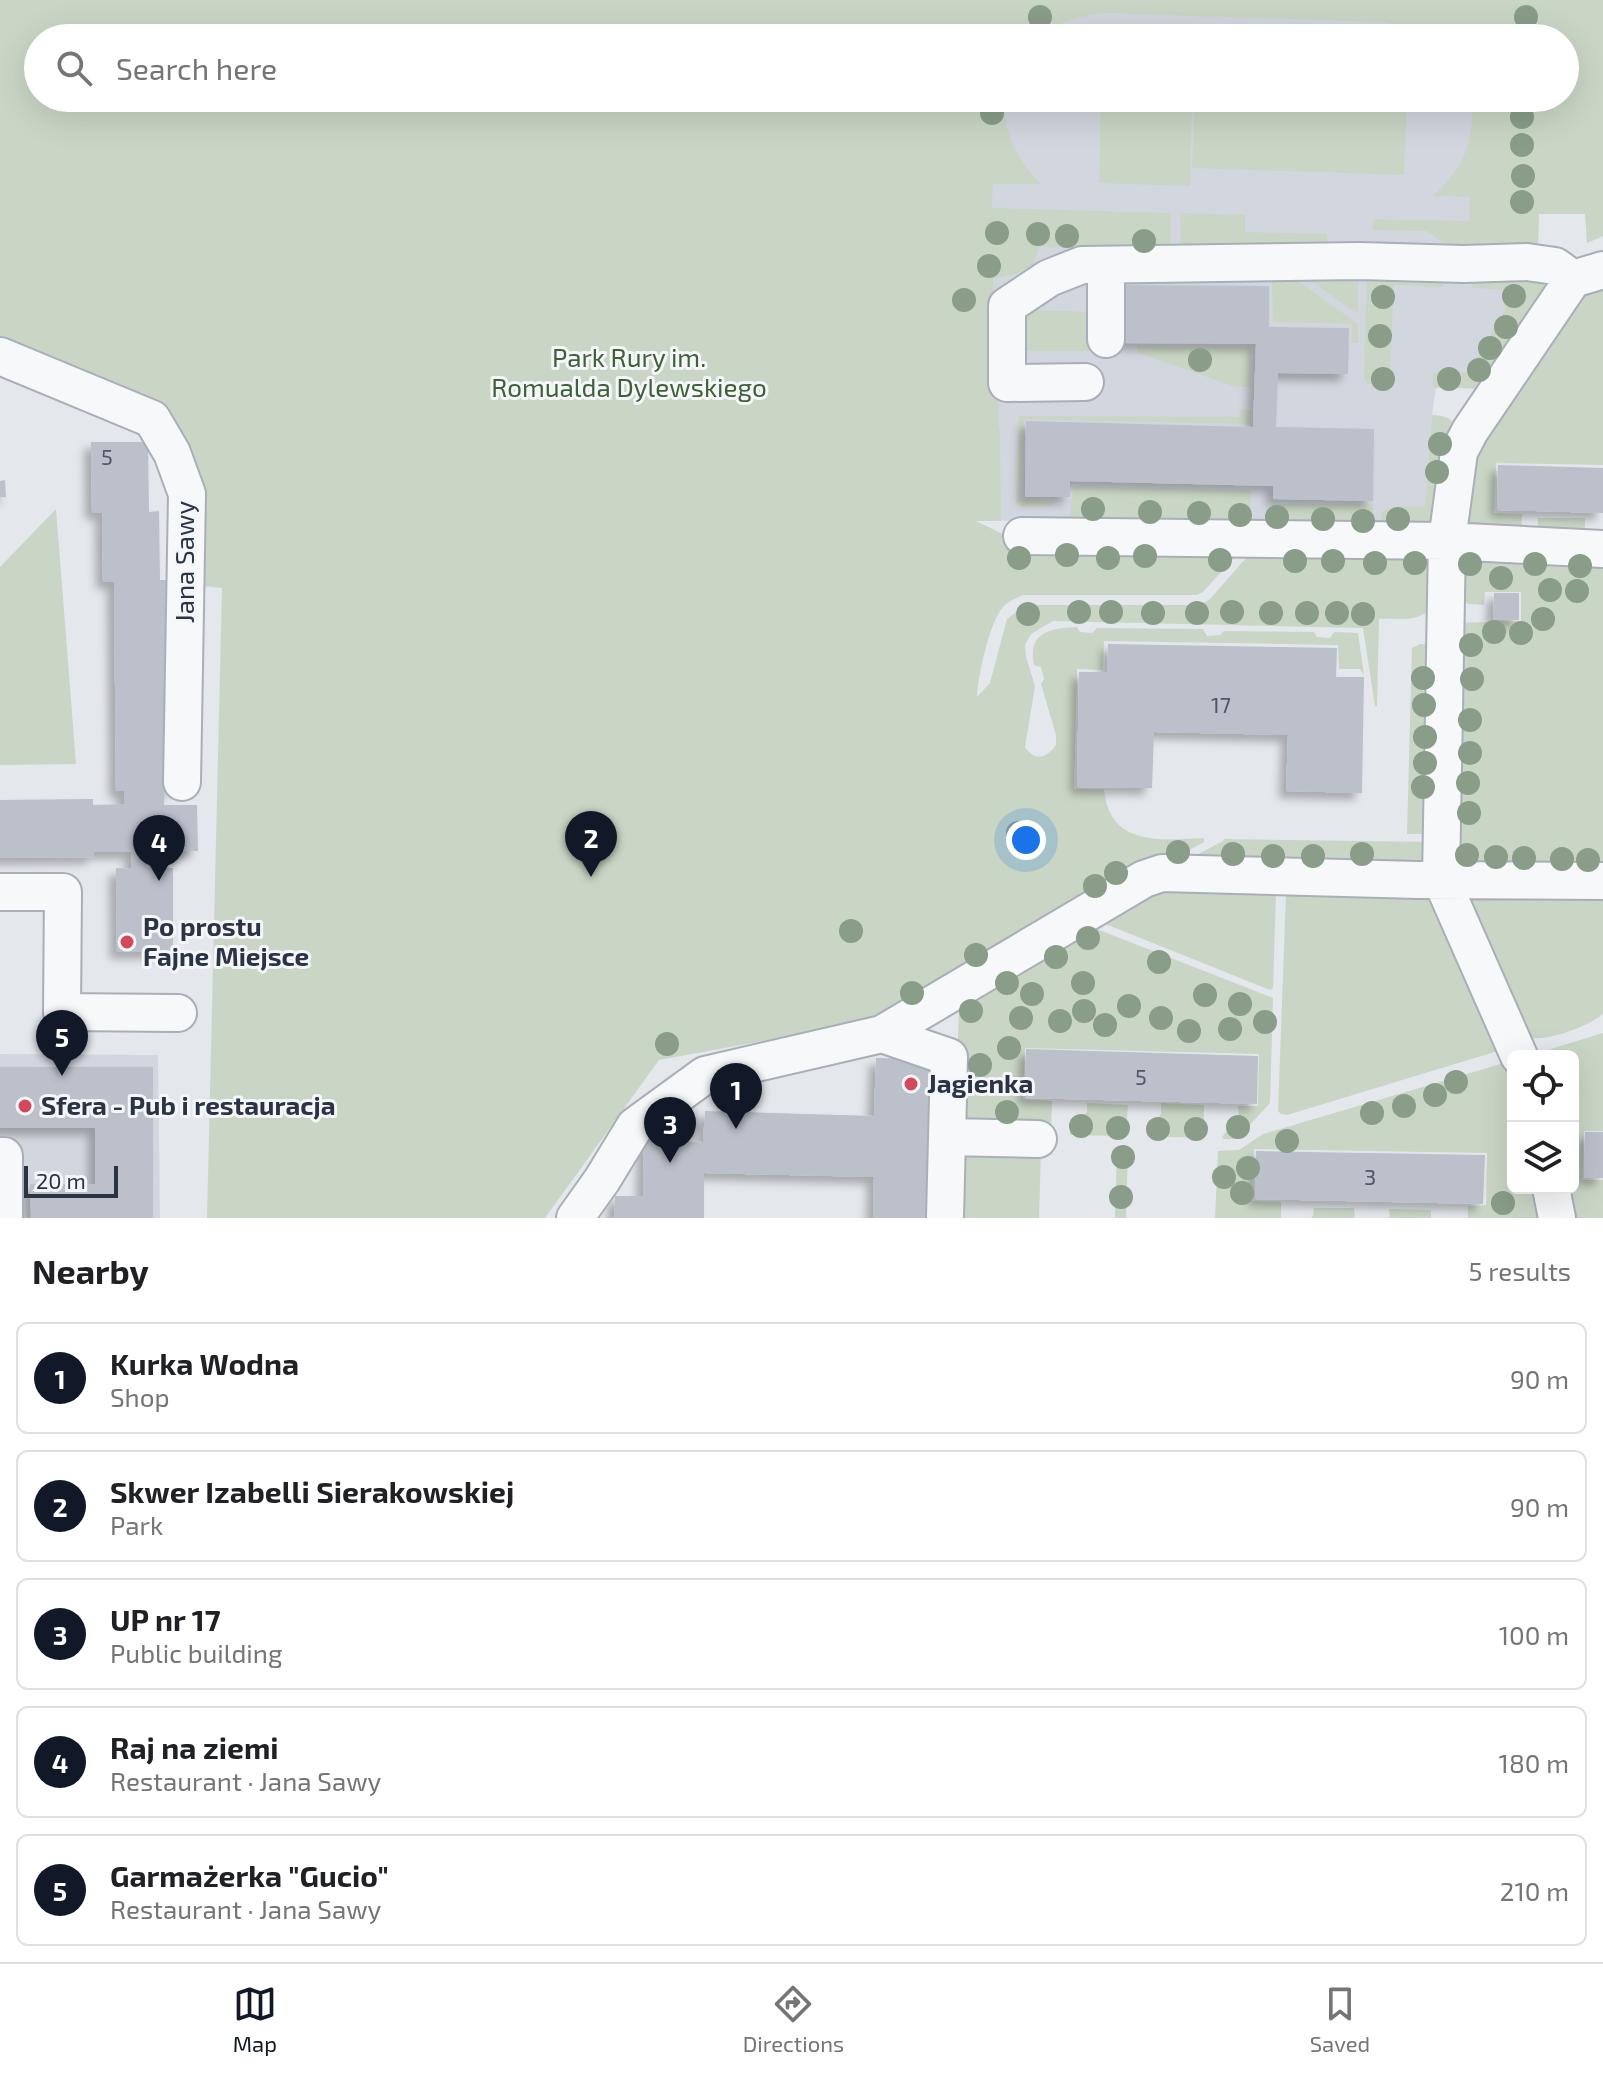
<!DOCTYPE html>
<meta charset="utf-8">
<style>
body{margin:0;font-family:"Exo 2",sans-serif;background:#f6f6f6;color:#202124}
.controls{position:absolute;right:24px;bottom:24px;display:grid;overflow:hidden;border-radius:12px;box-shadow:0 8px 32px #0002}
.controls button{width:72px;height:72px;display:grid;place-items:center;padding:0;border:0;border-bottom:2px solid #e0e0e0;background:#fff;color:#202124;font:40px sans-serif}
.scale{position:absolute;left:24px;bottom:20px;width:94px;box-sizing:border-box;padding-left:8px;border:4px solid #2b3445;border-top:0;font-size:22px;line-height:28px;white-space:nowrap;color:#2b3445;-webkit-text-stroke:6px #f4f6f9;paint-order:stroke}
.you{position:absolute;left:1026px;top:840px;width:28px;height:28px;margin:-20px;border:6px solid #fff;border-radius:50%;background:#1a73e8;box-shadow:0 0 0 12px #1a73e833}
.badge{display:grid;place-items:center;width:52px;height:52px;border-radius:50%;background:#111827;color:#fff;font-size:26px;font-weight:700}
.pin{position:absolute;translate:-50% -66px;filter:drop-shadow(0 2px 4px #0008)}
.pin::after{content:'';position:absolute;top:42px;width:28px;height:24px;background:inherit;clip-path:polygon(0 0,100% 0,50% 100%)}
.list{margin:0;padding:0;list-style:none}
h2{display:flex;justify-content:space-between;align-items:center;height:104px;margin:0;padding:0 32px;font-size:34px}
h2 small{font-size:26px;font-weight:400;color:#757577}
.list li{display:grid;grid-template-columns:52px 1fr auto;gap:24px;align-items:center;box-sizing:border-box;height:112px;margin:0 16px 16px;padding:0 16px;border:2px solid #e0e0e0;border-radius:12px}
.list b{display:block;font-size:30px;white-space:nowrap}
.list p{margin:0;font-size:26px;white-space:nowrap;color:#757577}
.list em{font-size:26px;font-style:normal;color:#757577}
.icon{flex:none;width:44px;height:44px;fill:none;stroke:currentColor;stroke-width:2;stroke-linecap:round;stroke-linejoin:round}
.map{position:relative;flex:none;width:1603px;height:1218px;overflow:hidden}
.search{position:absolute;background:#fff;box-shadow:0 8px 32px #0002;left:24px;right:24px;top:24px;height:88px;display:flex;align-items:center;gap:20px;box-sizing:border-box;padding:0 28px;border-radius:44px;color:#757577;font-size:30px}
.sheet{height:744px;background:#fff}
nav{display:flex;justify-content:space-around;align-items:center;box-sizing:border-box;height:112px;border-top:2px solid #e0e0e0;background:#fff;font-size:22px;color:#757577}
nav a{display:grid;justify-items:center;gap:4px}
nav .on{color:#111827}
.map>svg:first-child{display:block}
.built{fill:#d2d6de}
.green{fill:#c9d6c5}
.building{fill:#bbc0ca;filter:url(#shadow)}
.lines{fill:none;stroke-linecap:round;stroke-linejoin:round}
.minor-casing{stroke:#a9aeb7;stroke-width:40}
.minor{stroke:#f7f8fa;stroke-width:36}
.tree{fill:#899d89}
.poi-dot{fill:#d1495b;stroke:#f4f6f9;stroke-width:3}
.labels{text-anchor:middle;stroke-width:6;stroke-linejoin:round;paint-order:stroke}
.number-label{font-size:22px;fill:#4f5766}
.park-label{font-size:26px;fill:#3f6138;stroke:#f4f6f9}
.street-label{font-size:26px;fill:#2b3445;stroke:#f4f6f9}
.poi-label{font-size:26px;font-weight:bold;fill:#2b3445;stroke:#f4f6f9;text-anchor:start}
</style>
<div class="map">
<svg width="1603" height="1218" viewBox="0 0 1603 1218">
<defs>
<filter id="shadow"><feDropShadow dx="-7" dy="7" stdDeviation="4" flood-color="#0004"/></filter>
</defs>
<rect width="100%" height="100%" fill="#e4e7ec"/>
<!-- built -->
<path class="built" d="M1535 0 1534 38H1000L1006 6Z
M987 98H1532L1528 246 1477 386 1436 388 1432 415 1424 529 974 520Z
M0 1054 158 1055 160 1218H0Z"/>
<!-- green -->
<path class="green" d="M0 0H1603V236L1587 243 1585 214H1539L1538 251 1526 248 1521 243H1512L1508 248 1449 247 1427 231 1373 230V219L1469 221 1470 197 1433 196C1464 167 1476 140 1471 98H1565V38H1432L1409 27 1382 22 1106 13C1080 14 1059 22 1037 38H38V98H1005C1002 133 1018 160 1041 184H993L992 208 1171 213 1170 251 1039 247 1033 265 1015 274 993 279V289H1000L998 420 1000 432 1001 521H976L1027 546 1241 550 1203 592 1197 595H1024C1017 598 1008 601 1003 607 989 623 978 676 977 697L990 683 1007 619 1025 605H1201L1210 599 1253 550 1432 553 1431 608C1418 623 1397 618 1379 619L1377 706H1375L1363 628 1053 621 1031 634 1025 645 1026 657 1035 686 1025 747C1035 762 1047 758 1056 745V735L1041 684 1044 679 1041 667 1034 665C1027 632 1051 628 1077 627L1080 632 1092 633 1097 628 1203 629 1207 636 1220 635 1224 631 1314 632 1317 637 1330 638 1334 632 1358 633 1364 675 1360 669H1339L1338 645 1104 641 1103 670 1077 669 1074 789H1104C1109 847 1161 840 1204 838V842L884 1019 659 1060 545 1218H207L222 588 202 586 169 419 0 342Z
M1103 33 1194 36V38H1103Z
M1101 98H1192L1190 186 1099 183Z
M1195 98H1407L1404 175 1192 168Z
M1181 213 1245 215V232L1327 234V241L1332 243V254L1180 251Z
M1367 269 1445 276 1442 287 1394 285 1389 384H1368L1364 378Z
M1474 272 1544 282V292L1481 389 1433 387V373L1468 372 1505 310 1506 290 1473 288 1470 280Z
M1292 277 1358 324V343H1352V324L1273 322 1272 281 1124 280Z
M1305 277 1358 278V314Z
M1603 284V465L1496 463 1494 513 1522 514 1521 536 1470 525 1467 513 1472 453 1578 297Z
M1015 310 1098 312 1095 351H1014Z
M1137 346 1251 347V387H1236L1138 353Z
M1240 409 1251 410V424L1024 419 1021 499 1053 501V506L1022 507 1016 503 1019 416 1240 417Z
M1432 415C1443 416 1452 416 1455 429L1441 524 1381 530V514C1392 502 1409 507 1425 507Z
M1073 486 1251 490 1249 531 1069 528Z
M1272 504H1373V530L1272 531Z
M56 509 76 764 0 765V567Z
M1538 518H1585V537H1538Z
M1603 556V872L1457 863 1458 623 1521 621V592H1485L1484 605 1468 604 1464 601 1463 557Z
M1420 644 1433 645 1429 834H1407L1412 648Z
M1224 839 1431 842 1429 867 1193 857 1223 841Z
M1415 889 1437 899 1501 1050 1287 1115 1281 1114 1278 1111 1286 894Z
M1150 891 1276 892 1273 988 1270 990 1103 923Z
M1468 891 1603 894V1014C1587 1027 1545 1043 1525 1037L1458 904Z
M1089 926 1273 998 1270 1103 1237 1139H1223L1222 1137 1239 1117 1238 1106H1258L1259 1054 1025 1048 1023 1099 1052 1101 1051 1130 955 1122 959 1007Z
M1603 1033V1131H1584L1582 1180H1603V1218H1568L1560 1188H1573V1056H1539L1551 1049Z
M1504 1063 1513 1066V1188H1544L1551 1218H1468V1206L1486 1205 1487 1153 1254 1149 1252 1201 1281 1202V1218H1215L1218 1151 1239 1150 1263 1134Z
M1087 1103 1128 1105 1126 1132 1124 1136 1070 1135V1129L1087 1112Z
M1161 1103 1204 1105V1136L1200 1138 1147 1136V1132L1161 1114Z
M1041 1148 1039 1218H953L954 1151Z
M1117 1150H1128L1126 1218H1115Z
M1314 1208H1354L1355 1218H1311L1313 1216Z
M1389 1209 1431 1210V1218H1388L1390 1216Z"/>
<!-- building -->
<path class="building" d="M1125 285 1269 286V327L1349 328 1348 374 1278 373 1276 427 1374 429 1373 501 1273 499V486L1070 481V497H1025L1026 421 1253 427 1256 344 1124 343Z
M91 442H148L149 512 159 511 160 580H172L173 791H164V805H197L198 851H157V868H173V952H117L116 868 131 869 132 852H94V857L0 858V800L93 799V805L124 804V791H116L114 582H103L102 512 92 513Z
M1498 465 1603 468V513L1497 510Z
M5 480 6 497H0V481Z
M1494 593H1519V620H1493Z
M1108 644 1337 648 1336 677H1364L1362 793 1286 791 1288 735 1154 732 1152 788 1077 787 1079 672H1107Z
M1026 1049 1258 1056 1257 1104 1025 1098Z
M876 1058 937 1059 934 1218H873L874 1177 704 1173V1218H614L615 1196H643L644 1140 703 1142 705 1111 874 1116Z
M0 1067H153V1218H31L30 1184H95V1128H0Z
M1585 1132H1603V1178H1584Z
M1256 1151 1485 1155 1483 1204 1255 1199Z"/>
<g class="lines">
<defs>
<path id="minor" d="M1106 265V339
M0 356 152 419 172 453 187 494 182 782
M1085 382 1007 383V306L1049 278 1082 265 1360 261 1464 264 1527 262 1555 266 1573 279
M1022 536 1447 541 1603 549
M0 892H63L62 1012 178 1013
M882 1034 949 1057 945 1218
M1519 1056 1441 879 1447 541 1459 452 1470 431 1573 279 1603 270
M947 1137 1038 1139
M0 1156H4V1218
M1551 1188 1557 1218
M575 1218 602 1180 635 1126 705 1075 882 1034 1144 879 1162 873 1418 880 1603 881"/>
</defs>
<!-- minor casing -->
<use href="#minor" class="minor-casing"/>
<!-- minor -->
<use href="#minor" class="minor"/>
</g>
<!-- trees -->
<g class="tree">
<circle cx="1040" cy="17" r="12"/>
<circle cx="1526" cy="17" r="12"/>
<circle cx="992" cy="113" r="12"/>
<circle cx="1522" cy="117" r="12"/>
<circle cx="1522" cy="145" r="12"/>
<circle cx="1523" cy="176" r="12"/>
<circle cx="1522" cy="202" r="12"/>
<circle cx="997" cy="233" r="12"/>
<circle cx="1038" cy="234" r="12"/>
<circle cx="1067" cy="236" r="12"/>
<circle cx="1144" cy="241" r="12"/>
<circle cx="989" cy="266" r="12"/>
<circle cx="1514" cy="296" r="12"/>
<circle cx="1383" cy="297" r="12"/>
<circle cx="964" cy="300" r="12"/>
<circle cx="1506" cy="327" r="12"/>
<circle cx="1380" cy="336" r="12"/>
<circle cx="1490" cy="348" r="12"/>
<circle cx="1200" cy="360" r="12"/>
<circle cx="1479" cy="370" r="12"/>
<circle cx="1383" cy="379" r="12"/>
<circle cx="1449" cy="379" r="12"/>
<circle cx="1440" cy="444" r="12"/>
<circle cx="1437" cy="472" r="12"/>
<circle cx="1093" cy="509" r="12"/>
<circle cx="1150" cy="512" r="12"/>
<circle cx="1199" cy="513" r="12"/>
<circle cx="1240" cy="515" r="12"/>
<circle cx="1277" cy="517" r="12"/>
<circle cx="1323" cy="519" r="12"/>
<circle cx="1398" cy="519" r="12"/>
<circle cx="1363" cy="521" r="12"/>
<circle cx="1067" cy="555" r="12"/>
<circle cx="1145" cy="556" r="12"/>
<circle cx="1019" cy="558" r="12"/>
<circle cx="1108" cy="558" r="12"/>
<circle cx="1220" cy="560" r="12"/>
<circle cx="1295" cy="561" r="12"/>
<circle cx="1333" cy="561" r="12"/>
<circle cx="1375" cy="563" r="12"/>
<circle cx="1415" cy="563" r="12"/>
<circle cx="1470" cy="564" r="12"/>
<circle cx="1535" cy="564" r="12"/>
<circle cx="1580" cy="566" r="12"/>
<circle cx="1501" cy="578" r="12"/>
<circle cx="1550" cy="590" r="12"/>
<circle cx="1577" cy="591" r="12"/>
<circle cx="1079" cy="612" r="12"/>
<circle cx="1111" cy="612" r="12"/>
<circle cx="1232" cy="612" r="12"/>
<circle cx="1153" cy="613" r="12"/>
<circle cx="1197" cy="613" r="12"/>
<circle cx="1271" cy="613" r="12"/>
<circle cx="1307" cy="613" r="12"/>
<circle cx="1337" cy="613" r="12"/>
<circle cx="1028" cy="614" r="12"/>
<circle cx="1363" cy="614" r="12"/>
<circle cx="1543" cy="619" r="12"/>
<circle cx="1494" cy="632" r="12"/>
<circle cx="1521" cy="633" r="12"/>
<circle cx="1471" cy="645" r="12"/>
<circle cx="1423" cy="678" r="12"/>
<circle cx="1472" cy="679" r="12"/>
<circle cx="1424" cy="705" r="12"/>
<circle cx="1470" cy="720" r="12"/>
<circle cx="1425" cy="737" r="12"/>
<circle cx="1470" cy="753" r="12"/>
<circle cx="1425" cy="763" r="12"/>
<circle cx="1468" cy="783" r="12"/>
<circle cx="1423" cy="787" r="12"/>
<circle cx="1469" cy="813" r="12"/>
<circle cx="1018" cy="833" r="12"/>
<circle cx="1178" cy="852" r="12"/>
<circle cx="1233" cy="854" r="12"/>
<circle cx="1362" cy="854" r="12"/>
<circle cx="1467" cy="855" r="12"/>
<circle cx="1273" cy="856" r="12"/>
<circle cx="1313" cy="856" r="12"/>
<circle cx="1496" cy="857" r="12"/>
<circle cx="1524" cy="858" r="12"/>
<circle cx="1562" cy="859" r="12"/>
<circle cx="1588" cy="860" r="12"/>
<circle cx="1116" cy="873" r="12"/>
<circle cx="1095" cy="886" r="12"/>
<circle cx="851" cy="931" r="12"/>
<circle cx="1088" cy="938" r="12"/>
<circle cx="976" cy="955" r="12"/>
<circle cx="1056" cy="957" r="12"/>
<circle cx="1159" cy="962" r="12"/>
<circle cx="1007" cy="983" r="12"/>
<circle cx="1083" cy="983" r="12"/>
<circle cx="912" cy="993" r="12"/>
<circle cx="1032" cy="994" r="12"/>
<circle cx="1205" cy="995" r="12"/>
<circle cx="1240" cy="1004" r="12"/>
<circle cx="1129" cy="1006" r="12"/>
<circle cx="971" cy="1011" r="12"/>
<circle cx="1084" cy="1011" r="12"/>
<circle cx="1021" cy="1018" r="12"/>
<circle cx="1161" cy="1018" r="12"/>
<circle cx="1060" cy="1021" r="12"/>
<circle cx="1265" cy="1022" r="12"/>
<circle cx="1105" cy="1025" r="12"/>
<circle cx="1230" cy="1029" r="12"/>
<circle cx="1189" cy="1031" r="12"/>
<circle cx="667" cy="1044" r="12"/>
<circle cx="1009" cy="1048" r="12"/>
<circle cx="980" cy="1065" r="12"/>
<circle cx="1456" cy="1082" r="12"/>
<circle cx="1435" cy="1095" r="12"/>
<circle cx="1404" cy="1106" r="12"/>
<circle cx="1007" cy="1112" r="12"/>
<circle cx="1372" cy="1113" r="12"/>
<circle cx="1081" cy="1126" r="12"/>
<circle cx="1238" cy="1127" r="12"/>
<circle cx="1118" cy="1128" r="12"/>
<circle cx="1158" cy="1129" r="12"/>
<circle cx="1196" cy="1129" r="12"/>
<circle cx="1287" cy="1141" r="12"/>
<circle cx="1123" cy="1157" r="12"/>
<circle cx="1248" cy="1168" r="12"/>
<circle cx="1224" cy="1177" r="12"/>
<circle cx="1242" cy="1193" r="12"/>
<circle cx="1121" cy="1197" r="12"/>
<circle cx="1503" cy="1203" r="12"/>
</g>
<!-- markers -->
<g class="poi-dot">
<circle cx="127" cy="942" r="8"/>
<circle cx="911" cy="1084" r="8"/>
<circle cx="25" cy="1106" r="8"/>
</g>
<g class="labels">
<!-- number labels -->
<g class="number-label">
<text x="107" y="465">5</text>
<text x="1221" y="713">17</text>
<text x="1141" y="1085">5</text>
<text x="1370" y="1185">3</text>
</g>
<!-- park labels -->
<g class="park-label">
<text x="629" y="367">Park Rury im.<tspan x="629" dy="30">Romualda Dylewskiego</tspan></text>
</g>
<!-- street labels -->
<g class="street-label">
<text transform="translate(185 562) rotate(-90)" y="9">Jana Sawy</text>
</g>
<!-- poi labels -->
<g class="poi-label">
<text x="143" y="936">Po prostu<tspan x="143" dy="30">Fajne Miejsce</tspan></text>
<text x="927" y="1093">Jagienka</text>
<text x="41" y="1115">Sfera - Pub i restauracja</text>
</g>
</g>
</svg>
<div class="controls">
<button><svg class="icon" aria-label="locate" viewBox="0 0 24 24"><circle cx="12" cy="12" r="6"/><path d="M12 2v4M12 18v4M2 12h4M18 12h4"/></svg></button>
<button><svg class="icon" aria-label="layers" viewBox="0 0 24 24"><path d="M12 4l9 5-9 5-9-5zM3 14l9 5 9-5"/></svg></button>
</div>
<div class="scale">20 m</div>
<div class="you"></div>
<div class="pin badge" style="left:736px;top:1129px">1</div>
<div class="pin badge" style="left:591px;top:877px">2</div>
<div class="pin badge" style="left:670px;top:1163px">3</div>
<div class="pin badge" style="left:159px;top:881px">4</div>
<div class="pin badge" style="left:62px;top:1076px">5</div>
<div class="search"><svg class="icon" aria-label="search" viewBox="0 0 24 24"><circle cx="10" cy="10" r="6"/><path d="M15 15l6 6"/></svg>Search here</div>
</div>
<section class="sheet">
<h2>Nearby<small>5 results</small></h2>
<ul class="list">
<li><span class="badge">1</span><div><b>Kurka Wodna</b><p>Shop</p></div><em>90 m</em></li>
<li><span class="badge">2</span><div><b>Skwer Izabelli Sierakowskiej</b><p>Park</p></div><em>90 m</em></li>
<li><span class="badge">3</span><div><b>UP nr 17</b><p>Public building</p></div><em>100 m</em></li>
<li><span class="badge">4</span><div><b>Raj na ziemi</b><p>Restaurant · Jana Sawy</p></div><em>180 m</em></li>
<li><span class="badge">5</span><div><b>Garmażerka &quot;Gucio&quot;</b><p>Restaurant · Jana Sawy</p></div><em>210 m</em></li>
</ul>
</section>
<nav>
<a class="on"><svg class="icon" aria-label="map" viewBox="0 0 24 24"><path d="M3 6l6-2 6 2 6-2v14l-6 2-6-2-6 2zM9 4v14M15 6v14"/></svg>Map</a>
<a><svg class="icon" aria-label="directions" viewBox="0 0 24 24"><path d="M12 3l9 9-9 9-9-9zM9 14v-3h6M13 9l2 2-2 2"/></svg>Directions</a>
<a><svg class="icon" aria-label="saved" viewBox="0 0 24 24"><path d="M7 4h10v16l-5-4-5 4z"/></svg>Saved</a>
</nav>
